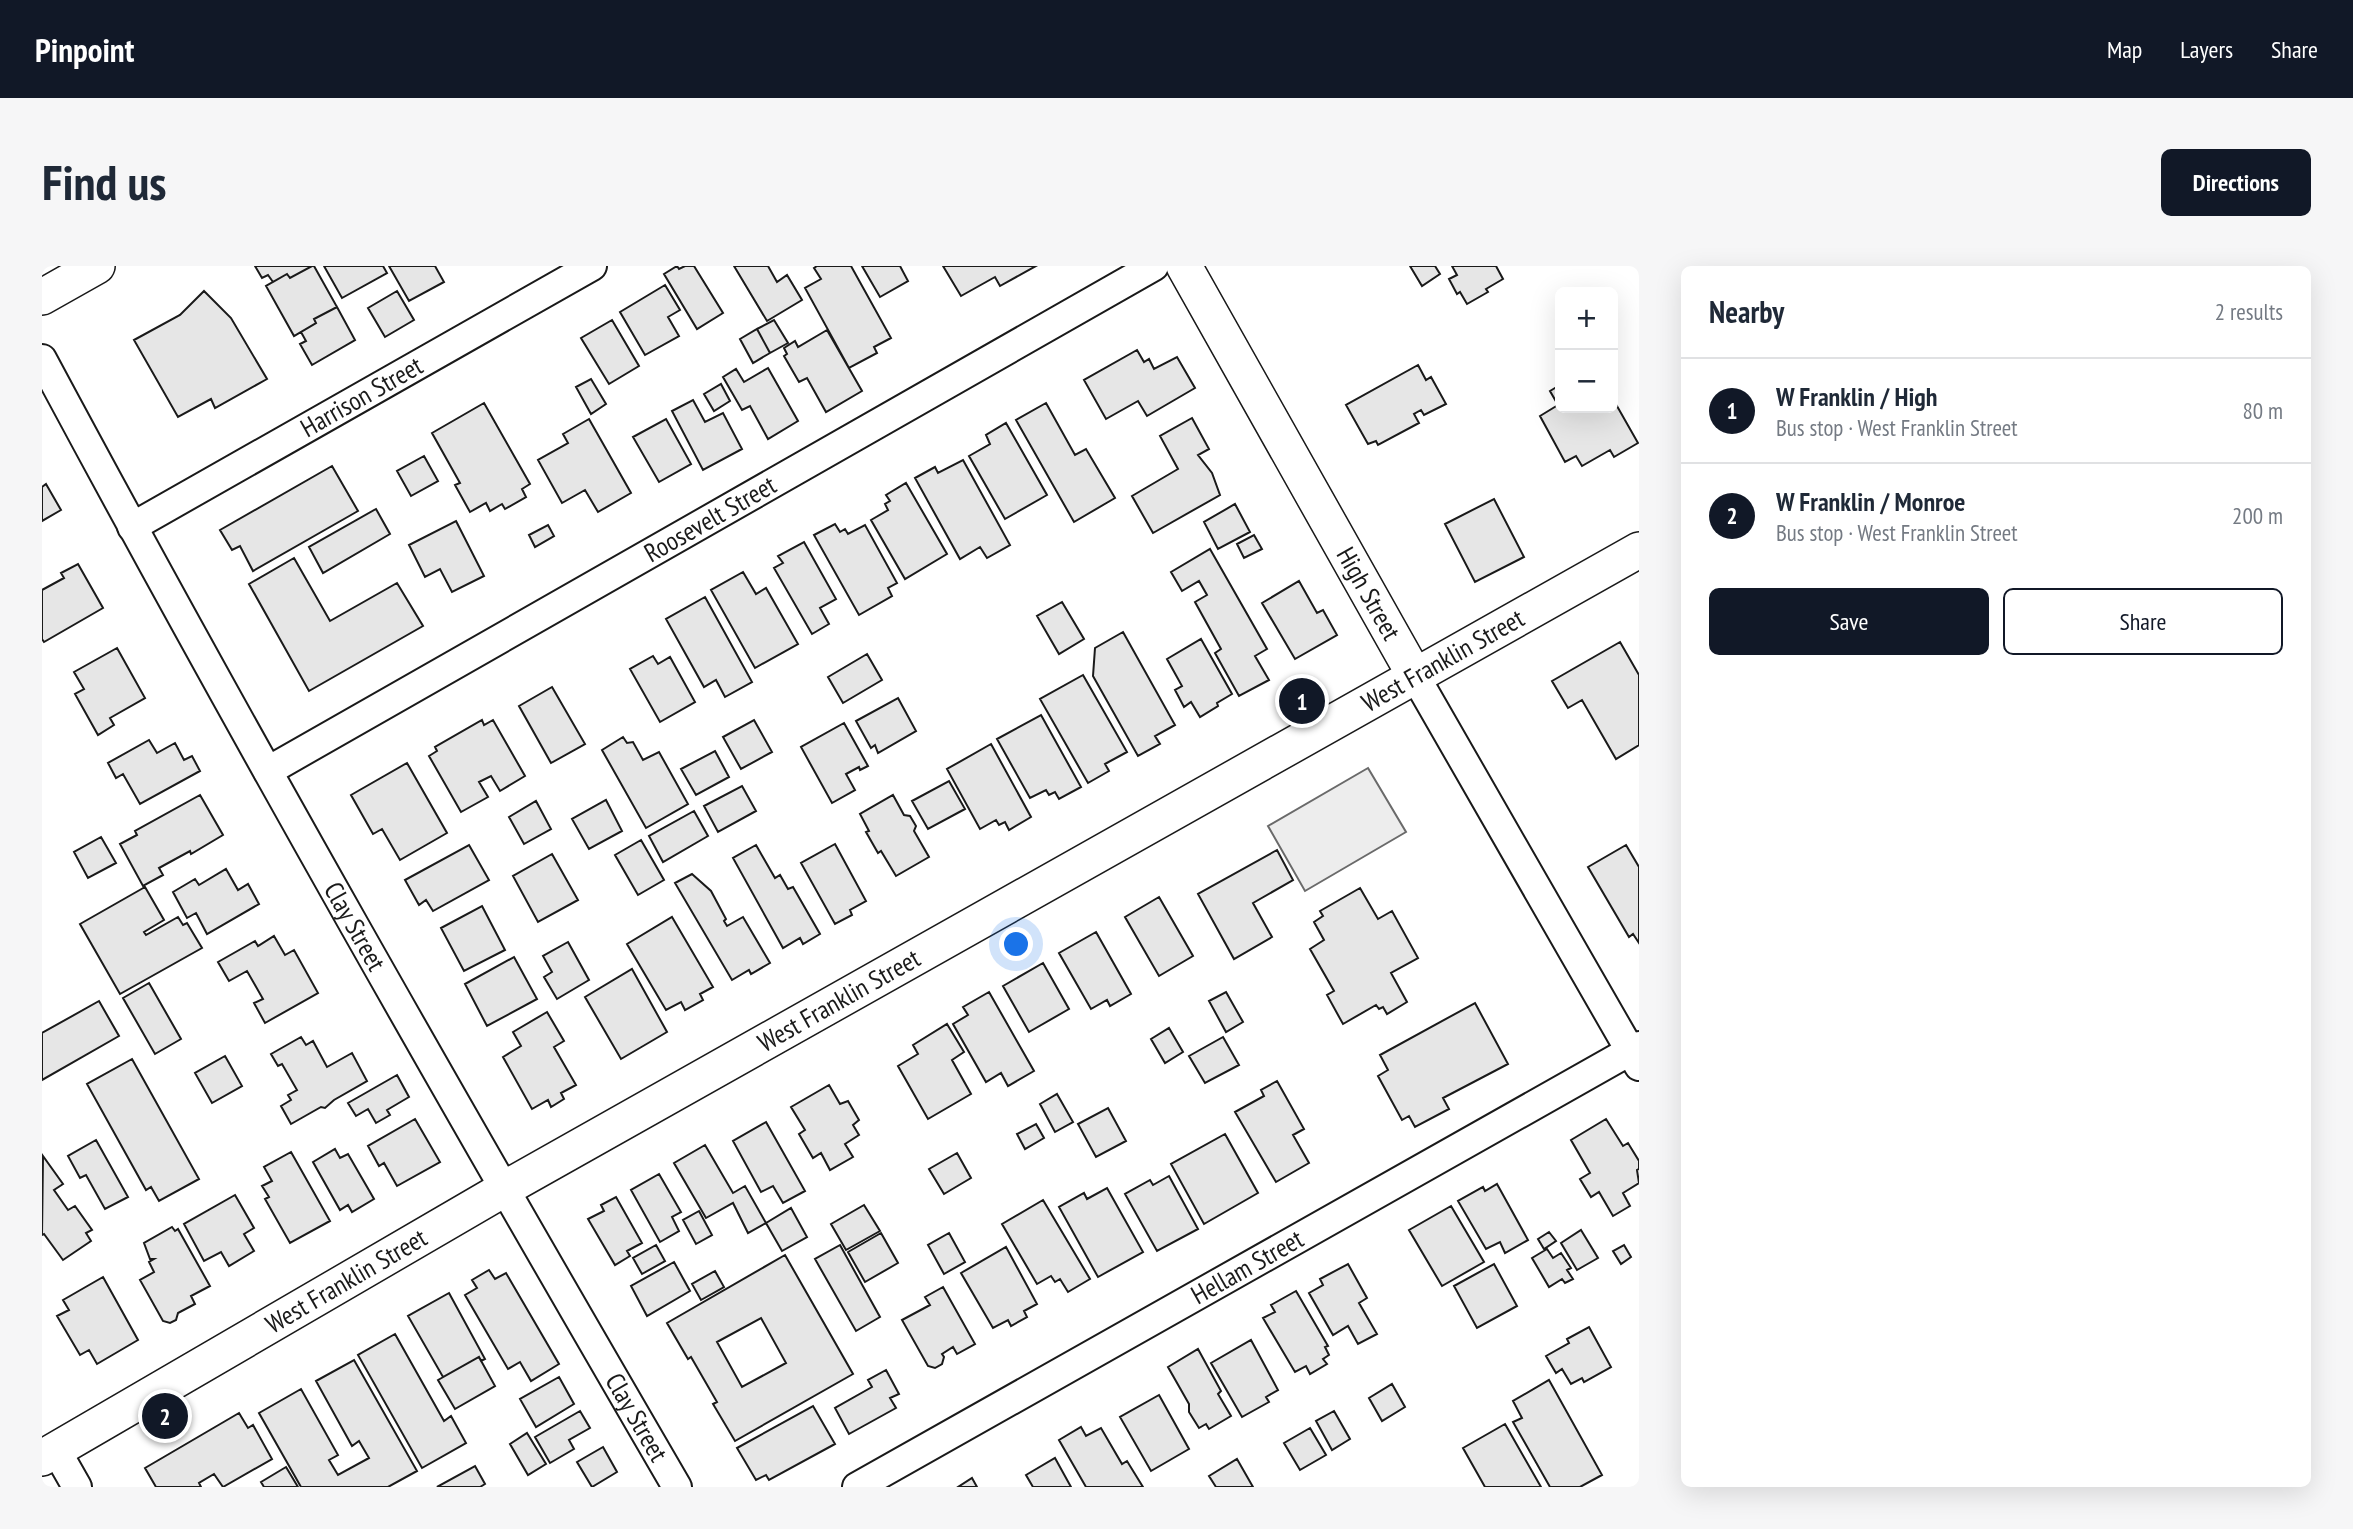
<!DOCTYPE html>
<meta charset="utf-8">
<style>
body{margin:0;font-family:"PT Sans Narrow",sans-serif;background:#f6f6f7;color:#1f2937}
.controls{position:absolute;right:21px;top:21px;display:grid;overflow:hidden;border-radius:10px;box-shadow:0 7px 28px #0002}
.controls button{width:63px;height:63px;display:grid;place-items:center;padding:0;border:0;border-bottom:2px solid #e0e1e3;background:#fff;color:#1f2937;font:35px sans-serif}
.you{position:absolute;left:975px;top:679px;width:24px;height:24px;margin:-18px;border:5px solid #fff;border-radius:50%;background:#1a73e8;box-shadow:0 0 0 10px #1a73e833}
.badge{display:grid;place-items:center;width:46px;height:46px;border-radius:50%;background:#111827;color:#fff;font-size:23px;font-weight:700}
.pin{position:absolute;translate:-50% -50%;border:4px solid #fff;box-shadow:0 2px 7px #0006}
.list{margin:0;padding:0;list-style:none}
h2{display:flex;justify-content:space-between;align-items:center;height:91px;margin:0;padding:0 28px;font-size:30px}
h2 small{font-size:23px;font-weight:400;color:#747a83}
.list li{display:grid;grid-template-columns:46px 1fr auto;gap:21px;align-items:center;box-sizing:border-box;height:105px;padding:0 28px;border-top:2px solid #e0e1e3}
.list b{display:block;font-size:26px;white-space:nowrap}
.list p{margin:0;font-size:23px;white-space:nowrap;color:#747a83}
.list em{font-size:23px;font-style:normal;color:#747a83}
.actions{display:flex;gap:14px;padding:21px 28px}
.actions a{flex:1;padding:16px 0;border:2px solid #111827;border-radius:10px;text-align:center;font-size:24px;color:#111827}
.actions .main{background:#111827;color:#fff}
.map{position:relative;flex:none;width:1597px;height:1221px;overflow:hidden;border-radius:10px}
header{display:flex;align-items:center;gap:42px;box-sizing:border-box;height:98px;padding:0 35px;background:#111827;color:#fff}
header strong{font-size:33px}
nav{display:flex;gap:38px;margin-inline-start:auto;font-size:24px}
.intro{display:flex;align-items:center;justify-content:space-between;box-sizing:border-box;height:168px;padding:0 42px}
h1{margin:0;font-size:49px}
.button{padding:18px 32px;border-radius:10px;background:#111827;color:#fff;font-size:24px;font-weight:700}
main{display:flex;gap:42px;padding:0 42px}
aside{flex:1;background:#fff;border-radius:10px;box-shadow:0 7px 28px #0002}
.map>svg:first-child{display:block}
.built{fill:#ededed;stroke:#6a6a6a;stroke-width:2}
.building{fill:#e6e6e6;stroke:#1a1a1a;stroke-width:2;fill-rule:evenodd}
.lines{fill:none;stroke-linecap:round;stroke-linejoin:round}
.minor-casing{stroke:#1a1a1a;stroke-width:32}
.tertiary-casing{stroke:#1a1a1a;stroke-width:38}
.minor{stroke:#fff;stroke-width:28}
.tertiary{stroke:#fff;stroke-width:35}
.labels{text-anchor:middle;stroke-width:5;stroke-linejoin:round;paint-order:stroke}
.street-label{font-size:26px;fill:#1a1a1a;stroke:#fff}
</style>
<header>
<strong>Pinpoint</strong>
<nav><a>Map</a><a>Layers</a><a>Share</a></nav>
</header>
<div class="intro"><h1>Find us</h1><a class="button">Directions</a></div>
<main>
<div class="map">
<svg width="1597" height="1221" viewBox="0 0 1597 1221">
<rect width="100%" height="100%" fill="#fff"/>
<!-- built -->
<path class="built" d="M1326 502 1364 566 1263 625 1226 560Z"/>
<!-- building -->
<path class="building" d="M213 0H270L248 12 245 8 231 16 226 9 220 12Z
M270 0H272L295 41 272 53 274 57 252 70 224 20 245 8 248 12Z
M282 0H341L345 7 300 32Z
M347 0H393L402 16 367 35Z
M635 0 637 3 643 0H652L681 47 655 63 622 8Z
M692 0H726L735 16 745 9 760 34 725 55Z
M775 0H809L849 72 832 81 835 87 807 102 763 22 779 13 772 2Z
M820 0H858L866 15 838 31Z
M901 0H994L958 20 953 11 919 30Z
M1368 0H1393L1398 8 1380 20Z
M1410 0H1454L1461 13 1444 23 1446 26 1425 38 1418 26 1415 28 1407 13 1415 9Z
M623 19 638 44 626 51 637 70 603 89 578 46Z
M162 25 189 52 225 113 173 142 169 133 136 151 92 74 138 49Z
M355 25 372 54 343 71 326 42Z
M295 41 313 74 270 99 258 78 264 75 259 66 274 57 272 53Z
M570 54 597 100 567 118 539 72Z
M732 54 746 77 728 87 715 63Z
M715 63 728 87 711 97 698 73Z
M785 64 820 125 784 146 765 112 757 116 742 90 745 88 742 82 753 75 756 81Z
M1095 84 1102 96 1107 93 1112 103 1135 91 1153 122 1105 150 1096 135 1064 153 1042 114Z
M1376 99 1384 114 1389 111 1404 138 1382 149 1379 144 1372 148 1377 157 1336 179 1334 175 1326 178 1304 139Z
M726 102 756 155 726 173 708 140 700 144 681 111 694 103 702 116Z
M549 113 564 138 549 148 534 121Z
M679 118 688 135 672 145 662 128Z
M1518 119V142H1571V133L1596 177 1572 191 1568 184 1540 200 1534 190 1523 196 1498 150 1516 139 1508 125Z
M651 134 663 156 681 147 700 183 661 204 630 145Z
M442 137 488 218 480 223 484 231 463 243 460 238 448 245 444 237 428 246 413 219 418 217 390 167Z
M1004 137 1033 189 1044 183 1073 232 1032 256 974 154Z
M1150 152 1167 183 1156 189 1170 207 1178 229 1111 267 1090 230 1136 203 1118 170Z
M547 153 589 227 556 246 543 224 520 237 496 194 526 177 521 168Z
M624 153 649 198 617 216 591 171Z
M964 157 1005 229 963 253 927 190 948 178 944 169Z
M382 190 396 215 369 230 355 205Z
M921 194 968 279 945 292 938 281 918 293 873 212 893 201 896 207Z
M290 200 316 245 211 305 198 280 190 284 178 264Z
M864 217 905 288 863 313 829 254 846 244 843 238 848 235 844 229Z
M4 218 19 244 0 255V221Z
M1452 233 1482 291 1433 316 1403 258Z
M1193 238 1208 266 1176 283 1162 256Z
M334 243 348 268 281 307 267 281Z
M414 255 442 310 410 326 398 303 383 311 367 279Z
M793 258 798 266 803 263 806 268 823 259 855 317 846 322 850 330 817 349 772 269Z
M506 259 512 270 493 281 487 269Z
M1212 269 1220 283 1202 292 1195 278Z
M762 276 794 333 778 342 787 358 770 368 732 302 741 297 736 290Z
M1168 283 1225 383 1213 390 1227 414 1197 430 1173 387 1179 383 1153 336 1165 329 1157 315 1140 325 1129 306Z
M252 292 288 355 355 317 381 360 267 425 207 318Z
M36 298 61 342 2 376 0 373V324L22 312 19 307Z
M701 306 714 328 724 322 756 378 713 402 669 324Z
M1257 315 1275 347 1281 344 1295 369 1253 393 1220 337Z
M663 331 710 416 683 431 674 414 662 421 624 353Z
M1020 336 1042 373 1017 388 995 350Z
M1081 366 1133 459 1113 470 1118 478 1096 490 1051 410 1053 382Z
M1159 373 1190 428 1175 437 1176 440 1158 451 1149 436 1142 441 1133 424 1140 420 1125 393Z
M1578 376 1597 409V479L1574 493 1540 434 1526 442 1510 415Z
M75 382 103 432 68 452 72 459 56 469 33 428 42 423 32 406Z
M825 388 840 414 801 437 786 411Z
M611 390 616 398 628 391 653 436 618 456 588 403Z
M1041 409 1085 486 1063 498 1067 505 1046 517 998 433Z
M510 421 543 478 509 497 477 440Z
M856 432 874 465 836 487 833 479 829 482 814 455Z
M999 449 1039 521 1017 533 1013 526 1007 529 1004 524 988 532 955 473Z
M440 454 442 459 451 454 483 510 458 525 449 510 437 516 446 531 419 546 387 490 395 485 393 481Z
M712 454 730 486 699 503 681 471Z
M802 457 826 500 818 504 817 501 804 508 813 524 790 537 759 481Z
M581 471 585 477 591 476 601 494 617 486 646 538 604 562 560 484Z
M107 474 115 487 133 477 142 494 150 490 158 505 98 538 81 508 74 512 66 497Z
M949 478 989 551 967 564 963 556 957 559 954 554 938 563 905 503Z
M673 485 687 511 654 529 639 503Z
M365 497 405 567 358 594 340 563 331 568 309 529Z
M907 515 923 543 886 563 870 535Z
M700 520 714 545 676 566 662 540Z
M158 529 181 569 149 588 148 585 117 602 121 609 101 620 78 578 95 569 93 565Z
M851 529 862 549 868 550 874 560 872 565 887 591 854 610 839 585 836 587 824 566 827 565 818 548Z
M564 534 580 565 547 583 530 553Z
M494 535 509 563 482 578 467 551Z
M652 545 666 570 621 596 607 570Z
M59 571 74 597 46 612 32 586Z
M599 574 622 614 596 629 573 589Z
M793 578 824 635 808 644 810 649 793 658 759 597Z
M427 579 447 614 391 645 384 634 377 639 363 614Z
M714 579 733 612 738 609 746 623 751 621 778 668 761 678 758 672 741 682 691 592Z
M1584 579 1597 601V677L1591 668 1587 671 1546 601Z
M1235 584 1251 614 1211 637 1230 671 1192 693 1156 628Z
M510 588 536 634 496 656 471 610Z
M184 603 196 624 206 618 217 638 165 668 154 647 145 652 131 626 153 613 157 619Z
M650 608 669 625 684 653 682 655 685 660 701 651 728 697 709 708 707 704 690 714 633 617Z
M103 621 122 654 102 666 104 669 136 651 141 659 145 657 160 682 78 728 38 658Z
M1318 622 1336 653 1350 645 1376 692 1349 707 1365 736 1345 748 1341 741 1337 743 1334 739 1301 758 1285 729 1292 725 1268 683 1282 674 1272 656 1281 650 1278 645Z
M1117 631 1151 690 1117 710 1083 651Z
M440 640 463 684 422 705 399 662Z
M630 651 671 721 658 728 661 734 643 744 639 736 624 744 585 678Z
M1054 666 1089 728 1068 740 1065 734 1049 743 1017 687Z
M232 670 243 689 252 684 276 727 223 757 212 737 221 733 205 705 187 715 176 696 213 675 216 680Z
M526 676 547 714 515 733 502 711 510 706 501 690Z
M472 691 495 733 445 760 423 718Z
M1001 697 1027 743 987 766 961 720Z
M590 703 625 766 579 793 543 731Z
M107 717 139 773 113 788 81 732Z
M947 726 992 805 966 820 959 807 944 816 911 758 926 749 921 741Z
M1184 726 1201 756 1184 766 1167 735Z
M57 735 77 770 0 814V767Z
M1433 737 1466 798 1401 832 1407 843 1373 861 1367 850 1360 854 1336 810 1346 804 1338 789Z
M505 746 522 775 512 781 534 819 519 827 522 833 509 841 506 834 490 843 461 791 479 780 471 766Z
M905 758 922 786 910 794 929 828 886 853 856 800 876 788 871 779Z
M1127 762 1141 786 1123 797 1109 773Z
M259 771 264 779 271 775 285 801 310 787 325 815 292 834 283 842 279 841 249 858 239 840 249 834 246 829 255 824 240 798 236 800 229 788Z
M1181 771 1197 799 1163 817 1147 790Z
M183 790 200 820 170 837 153 807Z
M90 793 157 913 117 935 109 921 104 924 45 818Z
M355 809 367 831 345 844 348 849 334 857 326 843 314 850 306 837Z
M1235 815 1262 863 1251 869 1267 897 1234 916 1193 846 1222 830 1219 824Z
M787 819 798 838 806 835 817 854 811 859 817 869 803 878 811 891 788 904 779 887 771 892 757 868 763 864 749 841Z
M1015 828 1031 856 1013 866 998 838Z
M1066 842 1084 875 1054 891 1036 858Z
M373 853 398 896 355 920 342 897 337 900 326 880Z
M1564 853 1581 880 1586 877 1597 895V903L1595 904 1597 917 1581 927 1588 940 1571 950 1557 926 1549 931 1538 913 1548 907 1529 874Z
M724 856 763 925 741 937 731 920 719 926 691 875Z
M994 858 1002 872 983 883 975 868Z
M1183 868 1216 927 1162 958 1129 898Z
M54 874 86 931 63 943 44 909 38 912 26 890Z
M663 879 691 927 703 920 724 957 706 967 691 937 664 952 632 897Z
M293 883 298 892 306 888 332 933 310 946 306 939 298 944 271 896Z
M249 886 288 955 248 977 223 933 227 931 220 920 230 915 222 901Z
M915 887 929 912 902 928 887 903Z
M1 890 21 918 12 924 26 944 33 940 50 964 44 967 49 975 21 994 2 968 0 969Z
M617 908 639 946 630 951 637 965 618 976 589 924Z
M1127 910 1156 963 1115 985 1083 928 1108 914 1111 919Z
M1455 918 1486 974 1463 987 1458 976 1444 983 1416 935 1441 921 1443 925Z
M1065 922 1101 986 1056 1011 1017 941 1042 927 1045 933Z
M193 929 212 962 202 968 212 985 187 1000 179 986 162 995 142 958Z
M574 931 600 977 585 985 588 990 573 999 546 953 562 945 559 939Z
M1001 934 1048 1013 1026 1026 1018 1013 1013 1016 1009 1010 995 1018 960 958Z
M822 939 838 965 804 984 789 958Z
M1409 940 1442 996 1400 1020 1367 964Z
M749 942 765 971 740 985 724 957Z
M657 945 670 969 654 978 641 954Z
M130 961 133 965 136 963 168 1020 149 1030 153 1038 136 1047 134 1054 128 1057 121 1055 98 1014 112 1006 107 996 112 993H108L102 977Z
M1539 964 1556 992 1535 1004 1519 977Z
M1507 966 1514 975 1502 983 1496 973Z
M839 967 856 997 823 1016 806 986Z
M907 967 923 996 902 1008 886 979Z
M614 979 623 995 600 1008 591 992Z
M798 979 838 1051 814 1065 773 993Z
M1582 979 1589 991 1579 998 1571 985Z
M964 981 995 1038 982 1045 985 1051 969 1060 966 1054 951 1062 919 1007Z
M1505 983 1511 992 1519 987 1529 1002 1525 1004 1531 1013 1523 1017 1520 1013 1507 1021 1490 992Z
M743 989 811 1108 693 1175 671 1138 675 1136 649 1091 646 1093 625 1057ZM719 1052 744 1097 700 1121 675 1076Z
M632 996 648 1025 605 1050 589 1020Z
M1306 998 1325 1032 1317 1037 1335 1068 1316 1078 1306 1060 1291 1069 1267 1027 1281 1019 1278 1013Z
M1452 998 1475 1040 1435 1062 1412 1020Z
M447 1004 453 1013 464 1007 517 1098 489 1115 478 1096 466 1103 423 1029 435 1022 430 1014Z
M673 1005 682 1021 659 1034 650 1018Z
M61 1011 96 1074 55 1098 47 1084 38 1089 15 1050 27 1044 21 1034Z
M901 1021 933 1078 915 1088 911 1081 900 1088 902 1091 900 1098 893 1102 886 1100 860 1054 888 1039 883 1031Z
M1254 1025 1286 1080 1283 1081 1287 1089 1281 1093 1285 1098 1268 1108 1264 1100 1253 1106 1221 1052 1233 1046 1229 1039Z
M407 1027 443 1093 439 1095 437 1091 401 1111 366 1050Z
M1547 1061 1569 1101 1542 1116 1540 1112 1529 1118 1520 1103 1514 1107 1504 1090 1527 1077 1525 1073Z
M353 1068 402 1155 409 1150 424 1177 380 1202 316 1089Z
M1209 1074 1236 1124 1224 1131 1227 1136 1200 1151 1169 1097Z
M1156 1083 1179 1125 1176 1128 1189 1150 1167 1163 1164 1158 1157 1162 1147 1146V1138L1126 1101Z
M437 1091 453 1120 413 1143 396 1114Z
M312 1094 375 1205 346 1221H259L217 1147 259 1123 296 1189 287 1194 296 1209 327 1192 317 1175 310 1180 274 1115Z
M844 1104 857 1128 848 1132 854 1142 807 1168 793 1142 830 1121 826 1114Z
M517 1111 532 1138 494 1161 478 1133Z
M1507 1114 1560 1209 1538 1221H1508L1471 1156 1480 1152 1471 1135Z
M1350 1118 1363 1141 1340 1155 1327 1132Z
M1117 1129 1147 1183 1109 1205 1078 1151Z
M771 1140 793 1178 727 1214 724 1209 714 1214 695 1182Z
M538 1145 548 1162 527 1174 532 1183 508 1197 493 1171Z
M1292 1145 1308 1173 1290 1184 1274 1155Z
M197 1147 206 1162 211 1159 230 1193 181 1221 172 1208 157 1217 159 1221H114L103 1202Z
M1463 1158 1499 1221H1443L1421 1182Z
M1039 1161 1044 1170 1059 1162 1080 1198 1085 1195 1101 1221H1044L1017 1174Z
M1268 1162 1284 1189 1258 1204 1242 1177Z
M485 1167 504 1198 486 1209 468 1178Z
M561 1181 575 1206 550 1221 535 1196Z
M1013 1192 1029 1221H991L984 1209Z
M1195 1193 1211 1221H1174L1167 1210Z
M433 1200 443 1218 438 1221H395Z
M244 1201 256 1221H222L219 1216Z
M930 1212 935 1221H916Z"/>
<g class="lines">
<defs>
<g id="minor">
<path id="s1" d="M0 93C204 474 418 848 635 1221"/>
<path id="s2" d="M90 261 550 0"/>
<path d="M1373 410 1597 800"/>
<path id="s3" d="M226 505 1112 0"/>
<path d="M14 1184 35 1221"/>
<path id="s4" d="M815 1221 1597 780"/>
</g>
<g id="tertiary">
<path id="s5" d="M1142 0 1373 410"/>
<path d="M0 31 55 0"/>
<path id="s6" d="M0 1192 462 923 1597 284"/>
</g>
</defs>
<!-- minor casing -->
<use href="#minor" class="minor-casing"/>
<!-- tertiary casing -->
<use href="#tertiary" class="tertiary-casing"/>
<!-- minor -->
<use href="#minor" class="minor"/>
<!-- tertiary -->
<use href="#tertiary" class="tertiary"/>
</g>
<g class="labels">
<!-- street labels -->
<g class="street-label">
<text dy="9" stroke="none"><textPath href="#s2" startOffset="264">Harrison Street</textPath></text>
<text dy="9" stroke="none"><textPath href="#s3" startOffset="509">Roosevelt Street</textPath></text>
<text dy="9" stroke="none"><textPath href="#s5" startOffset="376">High Street</textPath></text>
<text dy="9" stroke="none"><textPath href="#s6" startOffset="1612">West Franklin Street</textPath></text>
<text dy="9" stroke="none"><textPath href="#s1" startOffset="648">Clay Street</textPath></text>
<text dy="9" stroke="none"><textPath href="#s6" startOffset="919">West Franklin Street</textPath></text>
<text dy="9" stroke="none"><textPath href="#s4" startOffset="448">Hellam Street</textPath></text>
<text dy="9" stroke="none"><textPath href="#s6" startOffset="352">West Franklin Street</textPath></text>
<text dy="9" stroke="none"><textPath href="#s1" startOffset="1214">Clay Street</textPath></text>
</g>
</g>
</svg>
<div class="controls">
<button>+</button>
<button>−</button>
</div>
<div class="you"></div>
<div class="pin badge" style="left:1260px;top:435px">1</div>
<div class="pin badge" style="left:123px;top:1150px">2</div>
</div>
<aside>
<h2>Nearby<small>2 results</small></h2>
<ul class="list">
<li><span class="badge">1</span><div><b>W Franklin / High</b><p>Bus stop · West Franklin Street</p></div><em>80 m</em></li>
<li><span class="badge">2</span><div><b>W Franklin / Monroe</b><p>Bus stop · West Franklin Street</p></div><em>200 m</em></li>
</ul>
<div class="actions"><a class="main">Save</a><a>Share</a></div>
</aside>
</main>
